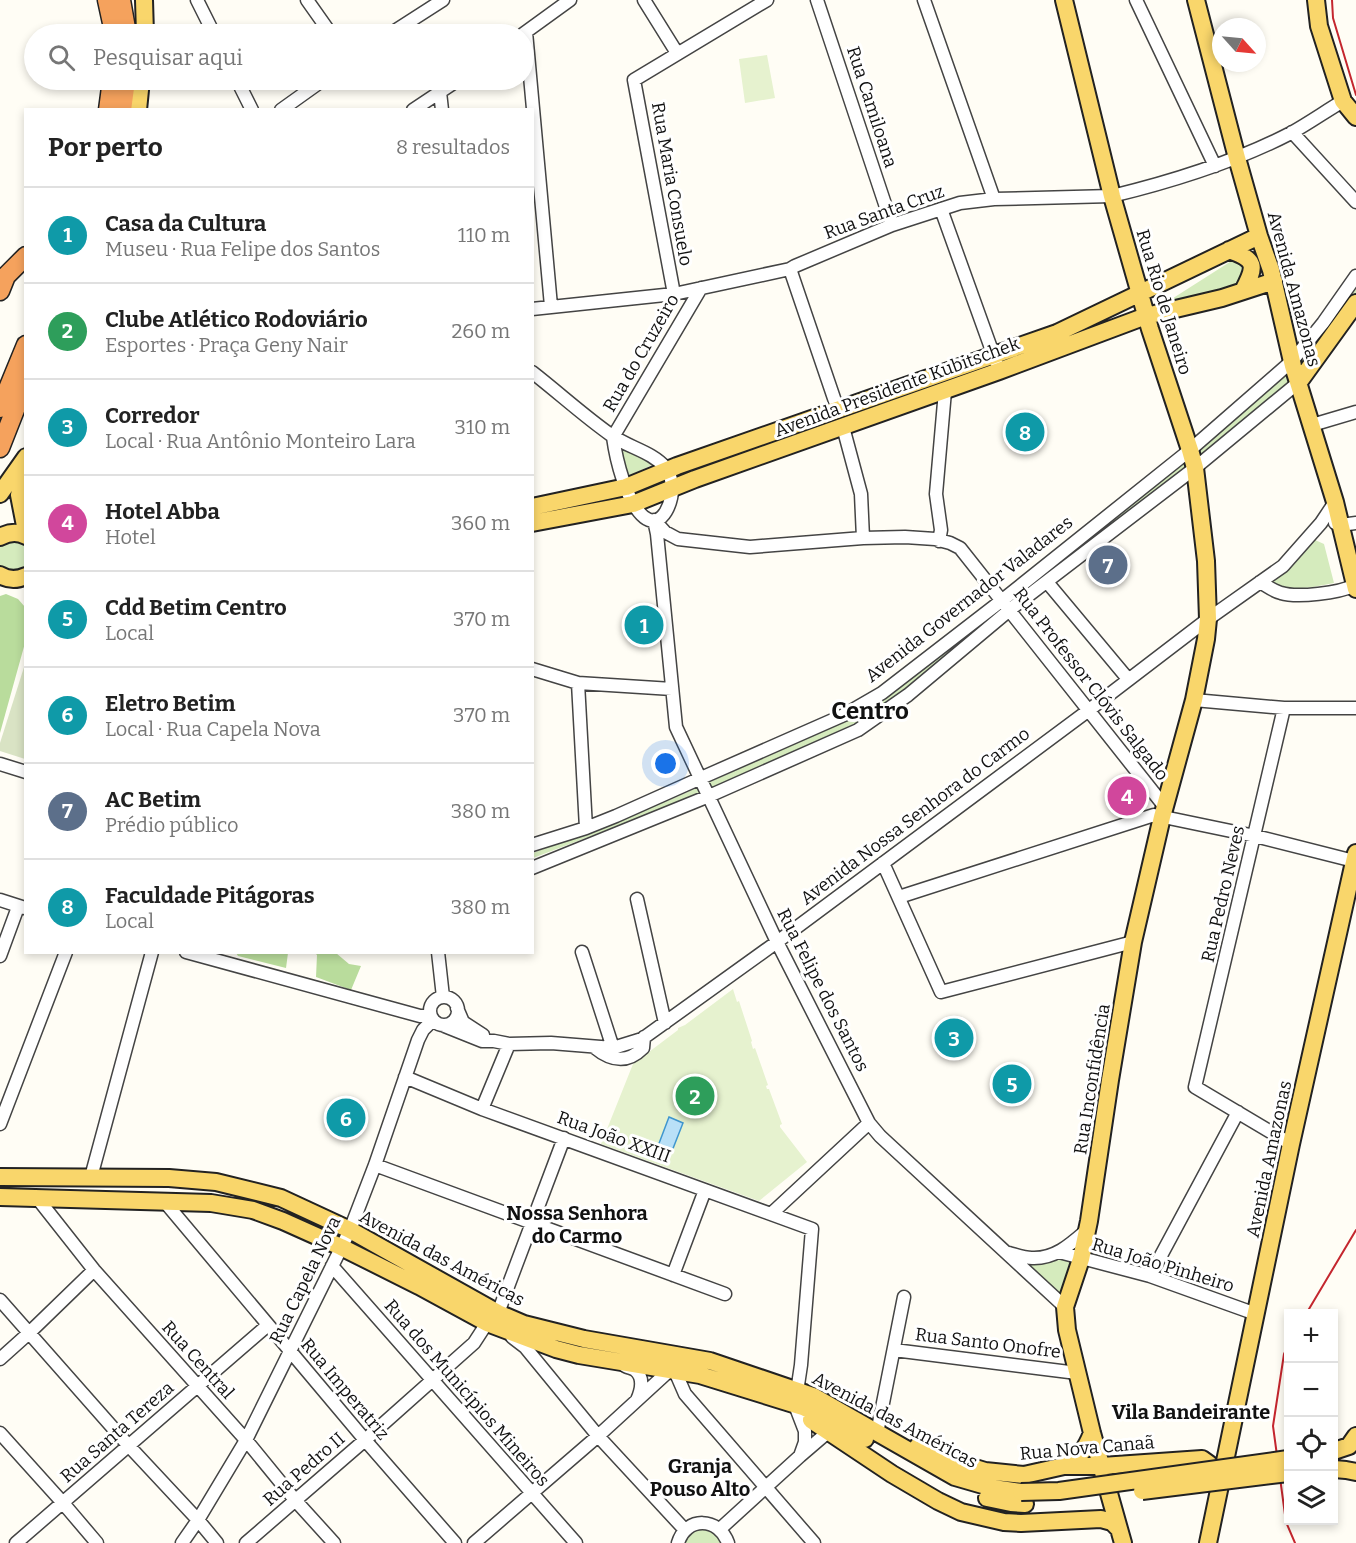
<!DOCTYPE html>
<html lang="pt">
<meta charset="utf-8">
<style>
body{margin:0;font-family:Bitter,serif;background:#f2f2f2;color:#222}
.controls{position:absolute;right:18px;bottom:18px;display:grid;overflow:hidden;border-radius:0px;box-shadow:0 3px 9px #0003}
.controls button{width:54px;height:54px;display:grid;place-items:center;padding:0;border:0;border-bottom:2px solid #e0e0e0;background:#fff;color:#222;font:30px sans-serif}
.compass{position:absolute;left:1212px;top:18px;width:54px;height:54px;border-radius:50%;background:#fff;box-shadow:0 3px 9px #0003;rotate:117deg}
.you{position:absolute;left:666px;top:764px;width:21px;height:21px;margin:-15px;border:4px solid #fff;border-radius:50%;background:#1a73e8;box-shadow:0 0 0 9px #1a73e833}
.badge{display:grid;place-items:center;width:39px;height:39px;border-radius:50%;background:#c4262e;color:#fff;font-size:20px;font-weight:700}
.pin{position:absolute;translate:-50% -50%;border:3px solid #fff;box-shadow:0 2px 6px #0006}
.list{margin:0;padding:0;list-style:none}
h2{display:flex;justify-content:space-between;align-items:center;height:78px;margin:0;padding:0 24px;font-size:26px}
h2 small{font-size:20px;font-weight:400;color:#767676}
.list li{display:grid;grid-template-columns:39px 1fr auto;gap:18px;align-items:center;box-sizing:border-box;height:96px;padding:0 24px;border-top:2px solid #e0e0e0}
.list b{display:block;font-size:22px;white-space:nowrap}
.list p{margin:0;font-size:20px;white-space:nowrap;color:#767676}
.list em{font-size:20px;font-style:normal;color:#767676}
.icon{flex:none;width:33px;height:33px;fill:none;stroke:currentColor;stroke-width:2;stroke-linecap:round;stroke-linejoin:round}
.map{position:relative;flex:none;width:1356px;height:1543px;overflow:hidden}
.search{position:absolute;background:#fff;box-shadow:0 3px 9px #0003;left:24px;top:24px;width:510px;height:66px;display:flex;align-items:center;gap:15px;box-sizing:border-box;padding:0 21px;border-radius:33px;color:#767676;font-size:22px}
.panel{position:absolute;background:#fff;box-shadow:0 3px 9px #0003;left:24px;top:108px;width:510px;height:846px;border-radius:0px}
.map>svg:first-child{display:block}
.green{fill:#d5ebbd}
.forest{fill:#b9dc9c}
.cemetery{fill:#d9e3c4}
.pitch{fill:#e6f2cf}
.water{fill:#b9e0f7;stroke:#3f96cf;stroke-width:1.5}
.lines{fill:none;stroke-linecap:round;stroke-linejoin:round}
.minor-casing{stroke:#444;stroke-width:15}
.major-casing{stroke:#222;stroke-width:20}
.highway-casing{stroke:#222;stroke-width:21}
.minor{stroke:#fff;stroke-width:12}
.major{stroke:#f9d66b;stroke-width:16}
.highway{stroke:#f5a25d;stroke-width:18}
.rail{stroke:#c4262e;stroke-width:2}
.major-bridge-casing{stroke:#222;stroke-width:20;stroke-linecap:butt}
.major-bridge{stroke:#f9d66b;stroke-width:16}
.labels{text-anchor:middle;stroke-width:6;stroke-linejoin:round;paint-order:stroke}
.street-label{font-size:18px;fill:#111;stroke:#fff}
.neighbourhood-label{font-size:20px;font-weight:bold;fill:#111;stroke:#fff}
.district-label{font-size:24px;font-weight:bold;fill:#111;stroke:#fff}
</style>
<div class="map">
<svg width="1356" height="1543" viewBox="0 0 1356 1543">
<rect width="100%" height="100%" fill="#fffdf5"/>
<!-- green -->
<path class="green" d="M1236 258 1249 273 1242 283 1156 309Z
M1356 279V295L1307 366 1226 436 888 704 854 724 678 803 533 858V853L672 799 864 713 971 630 1207 445 1303 354Z
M625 446 654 464 627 477 619 449Z
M5 539H25V571H4L0 566V544Z
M1315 540 1324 544 1334 583 1313 587 1281 590 1271 582 1292 567Z
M1071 1258 1060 1294 1030 1265Z
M692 1529H713L725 1543H681Z"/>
<!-- forest -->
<path class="forest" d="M6 594 18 599 25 607V643L0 733V596Z
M236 953H288L286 968 238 956Z
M315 953H336L349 964 361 966 351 990 316 977 317 955Z"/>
<!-- cemetery -->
<path class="cemetery" d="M25 664V759L0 751V743Z"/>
<!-- pitch -->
<path class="pitch" d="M767 55 775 98 745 103 739 59Z
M733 989 737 1002 739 1001 752 1041 751 1042 753 1049 755 1048 768 1085 766 1086 767 1089H769L782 1124 780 1125V1127L807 1162 759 1201 601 1144 633 1064 678 1030V1028L685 1025Z"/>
<!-- water -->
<path class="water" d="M669 1117 683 1123 672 1151 658 1146Z"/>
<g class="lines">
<defs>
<path id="minor" d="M197 0 214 34
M307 0 331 34
M644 0 677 53
M817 0 892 225
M924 0 994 199
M1136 0 1215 166
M526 32 551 306
M390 34 443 0
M523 34 570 0
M237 80 252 110
M440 92 442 110
M281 110 323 80
M413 110 458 80
M1292 132 1356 202
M941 209 996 362
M790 269 838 410
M674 294 634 80 767 0
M532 309 674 294 790 269 795 266 892 225 960 203 994 199 1112 196C1174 181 1235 162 1291 133 1309 123 1326 111 1343 101
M532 372C559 393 584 416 611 435 629 448 651 451 666 468 670 472 671 479 672 485 674 498 663 532 644 517 626 502 616 459 613 437
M1312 425 1356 412
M843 427 861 494 863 538
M613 437 701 288
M654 520 657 534 676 727 777 942 869 1123 880 1136 1065 1307
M655 521 665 532 678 539 750 547 863 538 905 537 935 539 950 543 960 548 1165 807
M1335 523 1341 525 1356 523
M939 541 941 530 936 494 945 391
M1047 582 1128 679
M1260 582C1267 586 1273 591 1281 593 1297 598 1340 593 1355 585
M532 669 578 683 672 689
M578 683 586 828
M1194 700 1284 708H1356
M1284 708 1195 1087 1291 1144
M0 764 26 772
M532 845 586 828 616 816 701 778 844 715 882 693 1005 598 1190 450 1292 361 1323 323 1356 276
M883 863 941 992 1133 942
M532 868 709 796 858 730 908 695 1012 608 1195 468 1299 382
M899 897 1154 815 1255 836 1354 861
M637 899 665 1023
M0 900 25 908
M186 952 420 1016H431
M438 952 443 997
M582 952 613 1048
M0 956 18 907
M430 1011a14 14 0 1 1 28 0a14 14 0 1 1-28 0Z
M457 1008 463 1022 483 1035
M442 1025 482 1041H494L509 1044 551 1043 613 1048 642 1039 777 942 1089 710 1208 619 1283 566 1321 523 1335 502
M594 1047C611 1061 627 1064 643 1048L644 1037
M405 1077 482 1109 812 1229 801 1365 795 1405 805 1431V1442L800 1456
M482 1109 509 1044
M0 1124 66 952
M375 1165 725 1294
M91 1177 152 952
M38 1199 94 1270 246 1440 295 1500 334 1543
M164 1201 365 1440 455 1543
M771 1214 869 1123
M1059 1252 1150 1276 1256 1314
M1009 1253C1016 1255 1025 1258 1032 1258 1055 1259 1071 1244 1087 1230
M332 1266 576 1543
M673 1275 705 1190
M1150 1276 1238 1112
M0 1300 128 1445 198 1520 217 1543
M498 1313 564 1138
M512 1337 525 1347 598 1436 685 1530
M894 1350 1077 1373
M0 1359 29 1333 94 1270
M625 1366C629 1368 632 1368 635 1370 645 1378 641 1391 637 1400
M675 1371 685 1394 814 1543
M878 1428 904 1297
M0 1433 63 1503 97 1543
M720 1529 800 1456 828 1432
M16 1543 268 1325
M182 1543 198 1520 246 1440 350 1230 375 1165 418 1040 423 1030 433 1020
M246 1543 365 1440 474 1343 487 1323
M474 1543 598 1436 670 1370
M678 1543C686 1516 719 1517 728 1543"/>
<path id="major" d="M144 0 145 34
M1064 0 1112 196 1150 329 1190 450 1195 468 1206 561 1208 619 1206 639 1194 700 1162 817 1133 942 1110 1080 1089 1221 1081 1259 1065 1307 1067 1330 1092 1433 1123 1543
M1196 0 1237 158 1259 236 1271 270 1293 366 1335 502 1356 589
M1316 0 1319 26 1343 101 1356 117
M138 110 141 80
M1229 250C1257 260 1256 266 1243 291
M1299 382 1356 303
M26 471 19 495 26 531
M0 494 26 457
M532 507 626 487 677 466 1057 333 1259 236
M532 523 633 504 695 479 999 371 1146 316 1222 298 1274 281
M0 537C9 532 17 531 26 536
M0 575C8 580 17 580 26 576
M0 1177 169 1178 216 1182 281 1198 350 1230 498 1313 524 1324 584 1339 710 1361 813 1396 955 1477 993 1488 1021 1492
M0 1197 211 1203 253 1210 283 1221 341 1247 419 1286 487 1323 556 1349 579 1355 700 1375 803 1407 865 1439
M811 1420 892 1474 938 1501 961 1512 1004 1522 1021 1523 1101 1519 1112 1522 1119 1529
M918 1446 952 1461 985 1471 1024 1475 1064 1466H1102L1202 1459 1209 1464 1214 1480
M1334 1451 1349 1446 1356 1436
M1064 1466C1080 1456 1085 1451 1092 1433
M1334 1469 1346 1470 1356 1472
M987 1498 1011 1503 1025 1504
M1208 1543 1291 1144 1356 853"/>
<path id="highway" d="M107 0 112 23V34
M121 0 127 34
M108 110 112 80
M122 110 126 80
M0 291 6 276 26 256
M0 408 26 345
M0 448 26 382"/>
</defs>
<!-- minor casing -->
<use href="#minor" class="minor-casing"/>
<!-- major casing -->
<use href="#major" class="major-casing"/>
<!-- highway casing -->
<use href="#highway" class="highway-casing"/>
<!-- minor -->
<use href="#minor" class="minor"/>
<!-- major -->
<use href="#major" class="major"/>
<!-- highway -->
<use href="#highway" class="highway"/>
<!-- rail -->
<path class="rail" d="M1332 0 1333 18 1356 95
M1306 1314 1356 1230
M1288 1346 1284 1354 1273 1426 1286 1522 1295 1543"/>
<defs>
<path id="major-bridge" d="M1142 1491 1288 1473
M1021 1492 1059 1491 1288 1459"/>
</defs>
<!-- major-bridge casing -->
<use href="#major-bridge" class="major-bridge-casing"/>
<!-- major-bridge -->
<use href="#major-bridge" class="major-bridge"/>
</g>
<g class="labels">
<!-- street labels -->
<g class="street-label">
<text transform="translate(872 107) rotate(72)" y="6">Rua Camiloana</text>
<text transform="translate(672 184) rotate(80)" y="6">Rua Maria Consuelo</text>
<text transform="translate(884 212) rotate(-20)" y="6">Rua Santa Cruz</text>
<text transform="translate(1294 289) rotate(75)" y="6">Avenida Amazonas</text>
<text transform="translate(1164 302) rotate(73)" y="6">Rua Rio de Janeiro</text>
<text transform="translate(641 353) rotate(-60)" y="6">Rua do Cruzeiro</text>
<text transform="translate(897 387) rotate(-20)" y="6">Avenida Presidente Kubitschek</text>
<text transform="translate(969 599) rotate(-38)" y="6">Avenida Governador Valadares</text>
<text transform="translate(1091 684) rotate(52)" y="6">Rua Professor Clóvis Salgado</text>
<text transform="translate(915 816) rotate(-37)" y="6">Avenida Nossa Senhora do Carmo</text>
<text transform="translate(1223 894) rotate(-77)" y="6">Rua Pedro Neves</text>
<text transform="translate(823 990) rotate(63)" y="6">Rua Felipe dos Santos</text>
<text transform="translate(1092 1079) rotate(-81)" y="6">Rua Inconfidência</text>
<text transform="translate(614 1137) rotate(20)" y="6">Rua João XXIII</text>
<text transform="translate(1269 1159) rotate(-78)" y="6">Avenida Amazonas</text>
<text transform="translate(442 1258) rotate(28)" y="6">Avenida das Américas</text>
<text transform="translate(1163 1265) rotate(17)" y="6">Rua João Pinheiro</text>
<text transform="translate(305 1280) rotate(-64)" y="6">Rua Capela Nova</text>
<text transform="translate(988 1343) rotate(7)" y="6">Rua Santo Onofre</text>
<text transform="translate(198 1360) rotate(48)" y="6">Rua Central</text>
<text transform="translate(345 1389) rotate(50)" y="6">Rua Imperatriz</text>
<text transform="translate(467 1393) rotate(49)" y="6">Rua dos Municípios Mineiros</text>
<text transform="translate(895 1420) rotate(28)" y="6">Avenida das Américas</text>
<text transform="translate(117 1432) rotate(-41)" y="6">Rua Santa Tereza</text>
<text transform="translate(1087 1448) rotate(-5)" y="6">Rua Nova Canaã</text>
<text transform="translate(304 1469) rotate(-41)" y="6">Rua Pedro II</text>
</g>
<!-- neighbourhood labels -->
<g class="neighbourhood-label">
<text x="577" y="1220">Nossa Senhora<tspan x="577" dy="23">do Carmo</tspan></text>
<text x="1191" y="1419">Vila Bandeirante</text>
<text x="700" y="1473">Granja<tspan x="700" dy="23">Pouso Alto</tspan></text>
</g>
<!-- district labels -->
<g class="district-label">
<text x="870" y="719">Centro</text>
</g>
</g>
</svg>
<div class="controls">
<button>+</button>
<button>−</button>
<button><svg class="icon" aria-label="locate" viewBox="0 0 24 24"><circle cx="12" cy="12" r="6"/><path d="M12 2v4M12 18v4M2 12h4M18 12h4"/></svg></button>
<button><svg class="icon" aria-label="layers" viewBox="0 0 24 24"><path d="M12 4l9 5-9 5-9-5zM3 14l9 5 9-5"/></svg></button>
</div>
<svg class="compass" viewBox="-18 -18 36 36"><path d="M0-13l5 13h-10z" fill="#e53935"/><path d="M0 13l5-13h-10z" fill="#767676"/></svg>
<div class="you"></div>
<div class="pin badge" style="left:644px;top:625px;background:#0f9aa8">1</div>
<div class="pin badge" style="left:695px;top:1096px;background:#2e9e5b">2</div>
<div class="pin badge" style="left:954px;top:1038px;background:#0f9aa8">3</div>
<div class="pin badge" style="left:1127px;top:796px;background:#d1479c">4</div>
<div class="pin badge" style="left:1012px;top:1084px;background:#0f9aa8">5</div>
<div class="pin badge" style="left:346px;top:1118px;background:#0f9aa8">6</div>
<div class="pin badge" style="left:1108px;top:565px;background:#5c6f8a">7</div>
<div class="pin badge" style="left:1025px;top:432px;background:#0f9aa8">8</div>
<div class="search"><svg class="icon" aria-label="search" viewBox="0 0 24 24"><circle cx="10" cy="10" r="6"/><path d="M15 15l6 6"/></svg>Pesquisar aqui</div>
<section class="panel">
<h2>Por perto<small>8 resultados</small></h2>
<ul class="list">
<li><span class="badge" style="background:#0f9aa8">1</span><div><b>Casa da Cultura</b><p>Museu · Rua Felipe dos Santos</p></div><em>110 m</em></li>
<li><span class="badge" style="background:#2e9e5b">2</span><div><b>Clube Atlético Rodoviário</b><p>Esportes · Praça Geny Nair</p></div><em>260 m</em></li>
<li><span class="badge" style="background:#0f9aa8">3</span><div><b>Corredor</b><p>Local · Rua Antônio Monteiro Lara</p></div><em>310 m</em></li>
<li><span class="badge" style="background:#d1479c">4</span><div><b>Hotel Abba</b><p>Hotel</p></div><em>360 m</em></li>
<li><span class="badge" style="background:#0f9aa8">5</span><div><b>Cdd Betim Centro</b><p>Local</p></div><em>370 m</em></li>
<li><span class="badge" style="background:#0f9aa8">6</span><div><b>Eletro Betim</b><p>Local · Rua Capela Nova</p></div><em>370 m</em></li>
<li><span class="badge" style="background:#5c6f8a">7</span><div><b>AC Betim</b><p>Prédio público</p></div><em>380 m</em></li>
<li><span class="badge" style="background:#0f9aa8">8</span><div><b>Faculdade Pitágoras</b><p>Local</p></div><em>380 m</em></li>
</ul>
</section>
</div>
